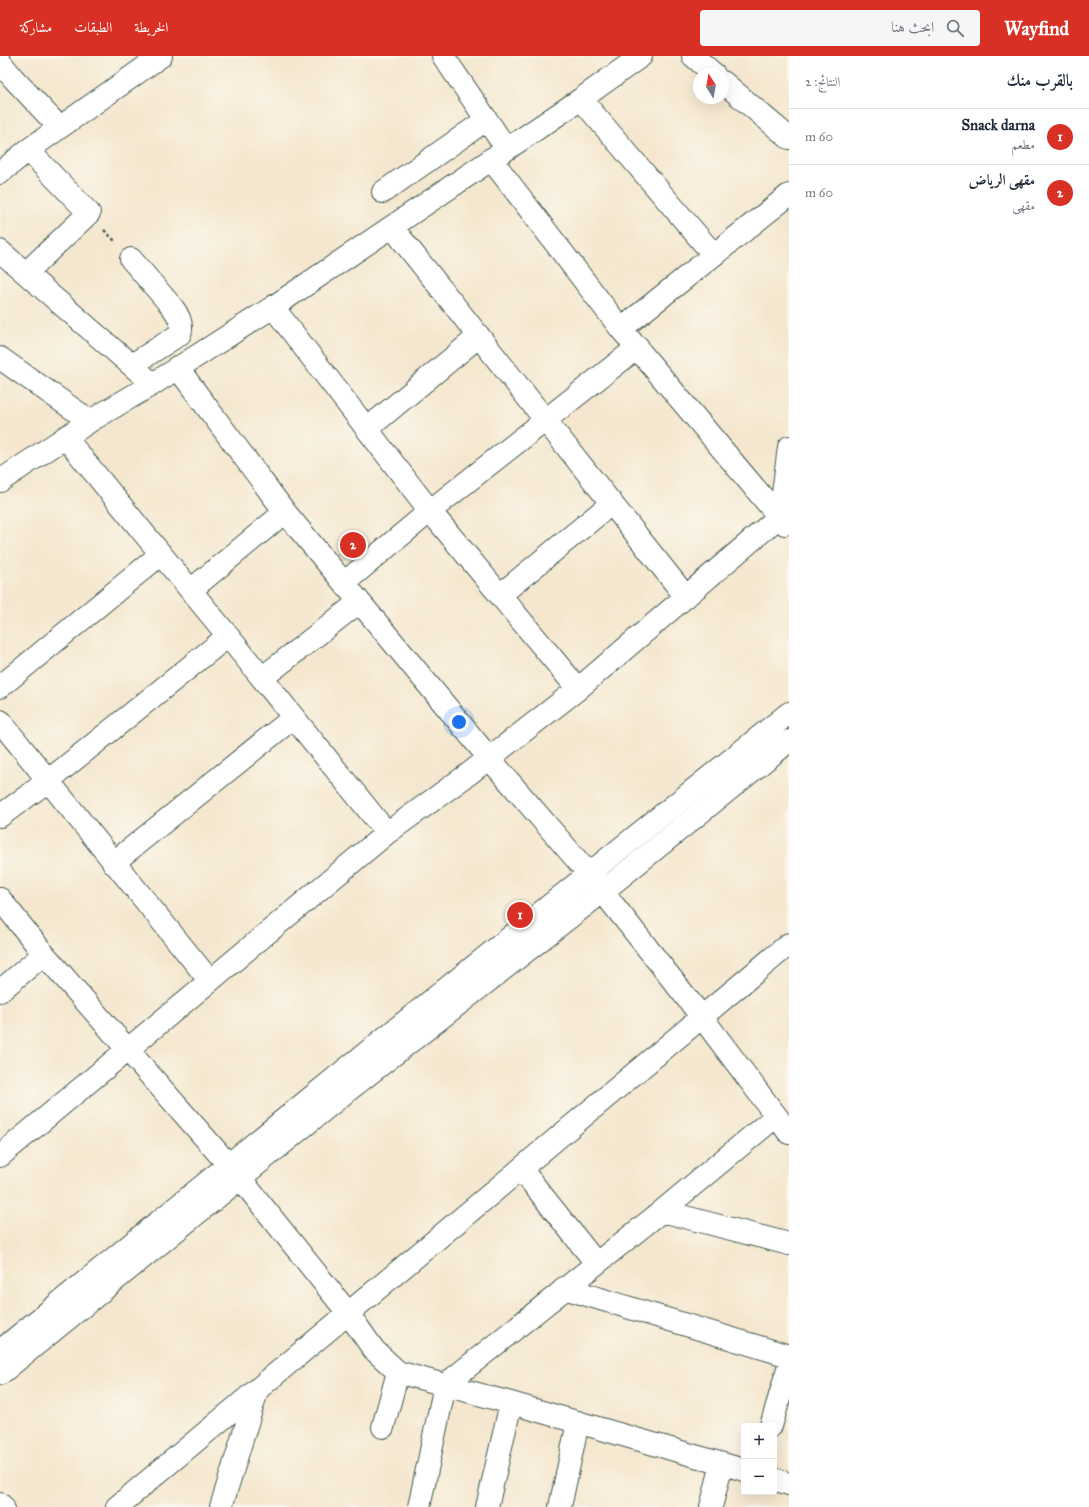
<!DOCTYPE html>
<html lang="ar">
<meta charset="utf-8">
<style>
body{margin:0;font-family:"IM FELL Great Primer",Amiri,serif;background:#f6f6f7;color:#1f2937;direction:rtl}
.controls{position:absolute;right:12px;bottom:12px;display:grid;overflow:hidden;border-radius:4px;box-shadow:0 4px 16px #0002}
.controls button{width:36px;height:36px;display:grid;place-items:center;padding:0;border:0;border-bottom:1px solid #e0e1e3;background:#fff;color:#1f2937;font:20px sans-serif}
.compass{position:absolute;left:693px;top:12px;width:36px;height:36px;border-radius:50%;background:#fff;box-shadow:0 4px 16px #0002;rotate:349deg}
.you{position:absolute;left:459px;top:666px;width:14px;height:14px;margin:-10px;border:3px solid #fff;border-radius:50%;background:#1a73e8;box-shadow:0 0 0 6px #1a73e833}
.badge{display:grid;place-items:center;width:26px;height:26px;border-radius:50%;background:#d93025;color:#fff;font-size:13px;font-weight:700}
.pin{position:absolute;translate:-50% -50%;border:2px solid #fff;box-shadow:0 1px 4px #0006}
.list{margin:0;padding:0;list-style:none}
h2{display:flex;justify-content:space-between;align-items:center;height:52px;margin:0;padding:0 16px;font-size:17px}
h2 small{font-size:13px;font-weight:400;color:#747a83}
.list li{display:grid;grid-template-columns:26px 1fr auto;gap:12px;align-items:center;box-sizing:border-box;height:56px;padding:0 16px;border-top:1px solid #e0e1e3}
.list b{display:block;font-size:15px;white-space:nowrap}
.list p{margin:0;font-size:13px;white-space:nowrap;color:#747a83}
.list em{font-size:13px;font-style:normal;color:#747a83}
.icon{flex:none;width:22px;height:22px;fill:none;stroke:currentColor;stroke-width:2;stroke-linecap:round;stroke-linejoin:round}
.map{position:relative;flex:none;width:789px;height:1451px;overflow:hidden;direction:ltr}
header{display:flex;align-items:center;gap:24px;box-sizing:border-box;height:56px;padding:0 20px;background:#d93025;color:#fff}
header strong{font-size:19px}
nav{display:flex;gap:22px;margin-inline-start:auto;font-size:14px}
.search{width:280px;height:36px;background:#f6f6f7;display:flex;align-items:center;gap:10px;box-sizing:border-box;padding:0 14px;border-radius:4px;color:#747a83;font-size:15px}
main{display:flex}
aside{flex:1;background:#fff}
.map>svg:first-child{display:block}
.lines{fill:none;stroke-linecap:round;stroke-linejoin:round}
.minor-casing{stroke:#3f564b;stroke-width:24}
.path{stroke:#3f564b;stroke-width:2.5;stroke-dasharray:3 3;stroke-linecap:butt}
.minor{stroke:#fff;stroke-width:22}
</style>
<header>
<strong>Wayfind</strong>
<div class="search"><svg class="icon" aria-label="search" viewBox="0 0 24 24"><circle cx="10" cy="10" r="6"/><path d="M15 15l6 6"/></svg>ابحث هنا</div>
<nav><a>الخريطة</a><a>الطبقات</a><a>مشاركة</a></nav>
</header>
<main>
<aside>
<h2>بالقرب منك<small>النتائج: 2</small></h2>
<ul class="list">
<li><span class="badge">1</span><div><b>Snack darna</b><p>مطعم</p></div><em>60 m</em></li>
<li><span class="badge">2</span><div><b>مقهى الرياض</b><p>مقهى</p></div><em>60 m</em></li>
</ul>
</aside>
<div class="map">
<svg width="789" height="1451" viewBox="0 0 789 1451">
<rect width="100%" height="100%" fill="#fbf7ec"/>
<filter id="ink" filterUnits="userSpaceOnUse"><feTurbulence type="fractalNoise" baseFrequency=".025" numOctaves="2"/><feDisplacementMap in="SourceGraphic" scale="8" xChannelSelector="R" yChannelSelector="G"/><feConvolveMatrix kernelMatrix="1 2 1 2 8 2 1 2 1" color-interpolation-filters="sRGB"/></filter>
<filter id="wash" filterUnits="userSpaceOnUse"><feTurbulence type="fractalNoise" baseFrequency=".012" numOctaves="4" result="noise"/><feDisplacementMap in="SourceGraphic" scale="16" xChannelSelector="R" yChannelSelector="G"/><feGaussianBlur stdDeviation="0.9" result="paint"/><feColorMatrix in="noise" values="0 0 0 0 0 0 0 0 0 0 0 0 0 0 0 0 0 1.4 0 .05"/><feComposite in="paint" operator="in"/></filter>
<g filter="url(#wash)">
<rect width="100%" height="100%" fill="#f5e7cf"/>
</g>
<g filter="url(#ink)">
<g class="lines">
<defs>
<path id="minor" d="M443 0 506 92
M693 0 714 18
M0 6 13 22 59 71
M723 26 789 82
M581 43 713 198
M28 94 161 0
M491 103 621 273 785 468
M0 117 28 94 89 157 26 217
M383 136 486 64
M392 171 686 541
M0 195 153 328
M131 203 173 252C179 260 183 269 180 278L132 309
M273 251 430 455 344 527
M621 273 789 139
M0 302 90 365
M177 311 285 456 489 702 589 818 701 960 789 1077
M367 373 479 280
M0 425 90 365 153 328 273 251 581 43 641 0
M191 534 285 456
M500 539 612 447
M228 580 387 777
M262 622 359 546
M0 631 161 498
M578 633 430 455 638 291
M0 665 210 925
M0 760 48 725 228 580 65 381
M113 807 293 662
M0 843 44 898 240 1122 348 1257 374 1294 398 1316 445 1329 662 1155 775 1061
M0 935 44 898
M0 1100 387 777 470 717 578 633 780 460 789 391
M522 1114 596 1207
M662 1155 789 1188
M564 1232 789 1300
M0 1295 335 1022 789 657
M0 1318 346 1036 602 836 789 685
M771 1370 789 1309
M383 1371 398 1316
M774 1423 789 1428
M0 1448 3 1451
M117 1451 789 888
M221 1451 257 1335
M419 1451 445 1329 511 1347 744 1414
M487 1451 511 1347
M560 1451 578 1366
M711 1451 722 1408"/>
</defs>
<!-- minor casing -->
<use href="#minor" class="minor-casing"/>
<!-- path -->
<path class="path" d="M104 174 116 186"/>
<!-- minor -->
<use href="#minor" class="minor"/>
</g>
</g>
</svg>
<div class="controls">
<button>+</button>
<button>−</button>
</div>
<svg class="compass" viewBox="-18 -18 36 36"><path d="M0-13l5 13h-10z" fill="#e53935"/><path d="M0 13l5-13h-10z" fill="#747a83"/></svg>
<div class="you"></div>
<div class="pin badge" style="left:520px;top:859px">1</div>
<div class="pin badge" style="left:353px;top:489px">2</div>
</div>
</main>
